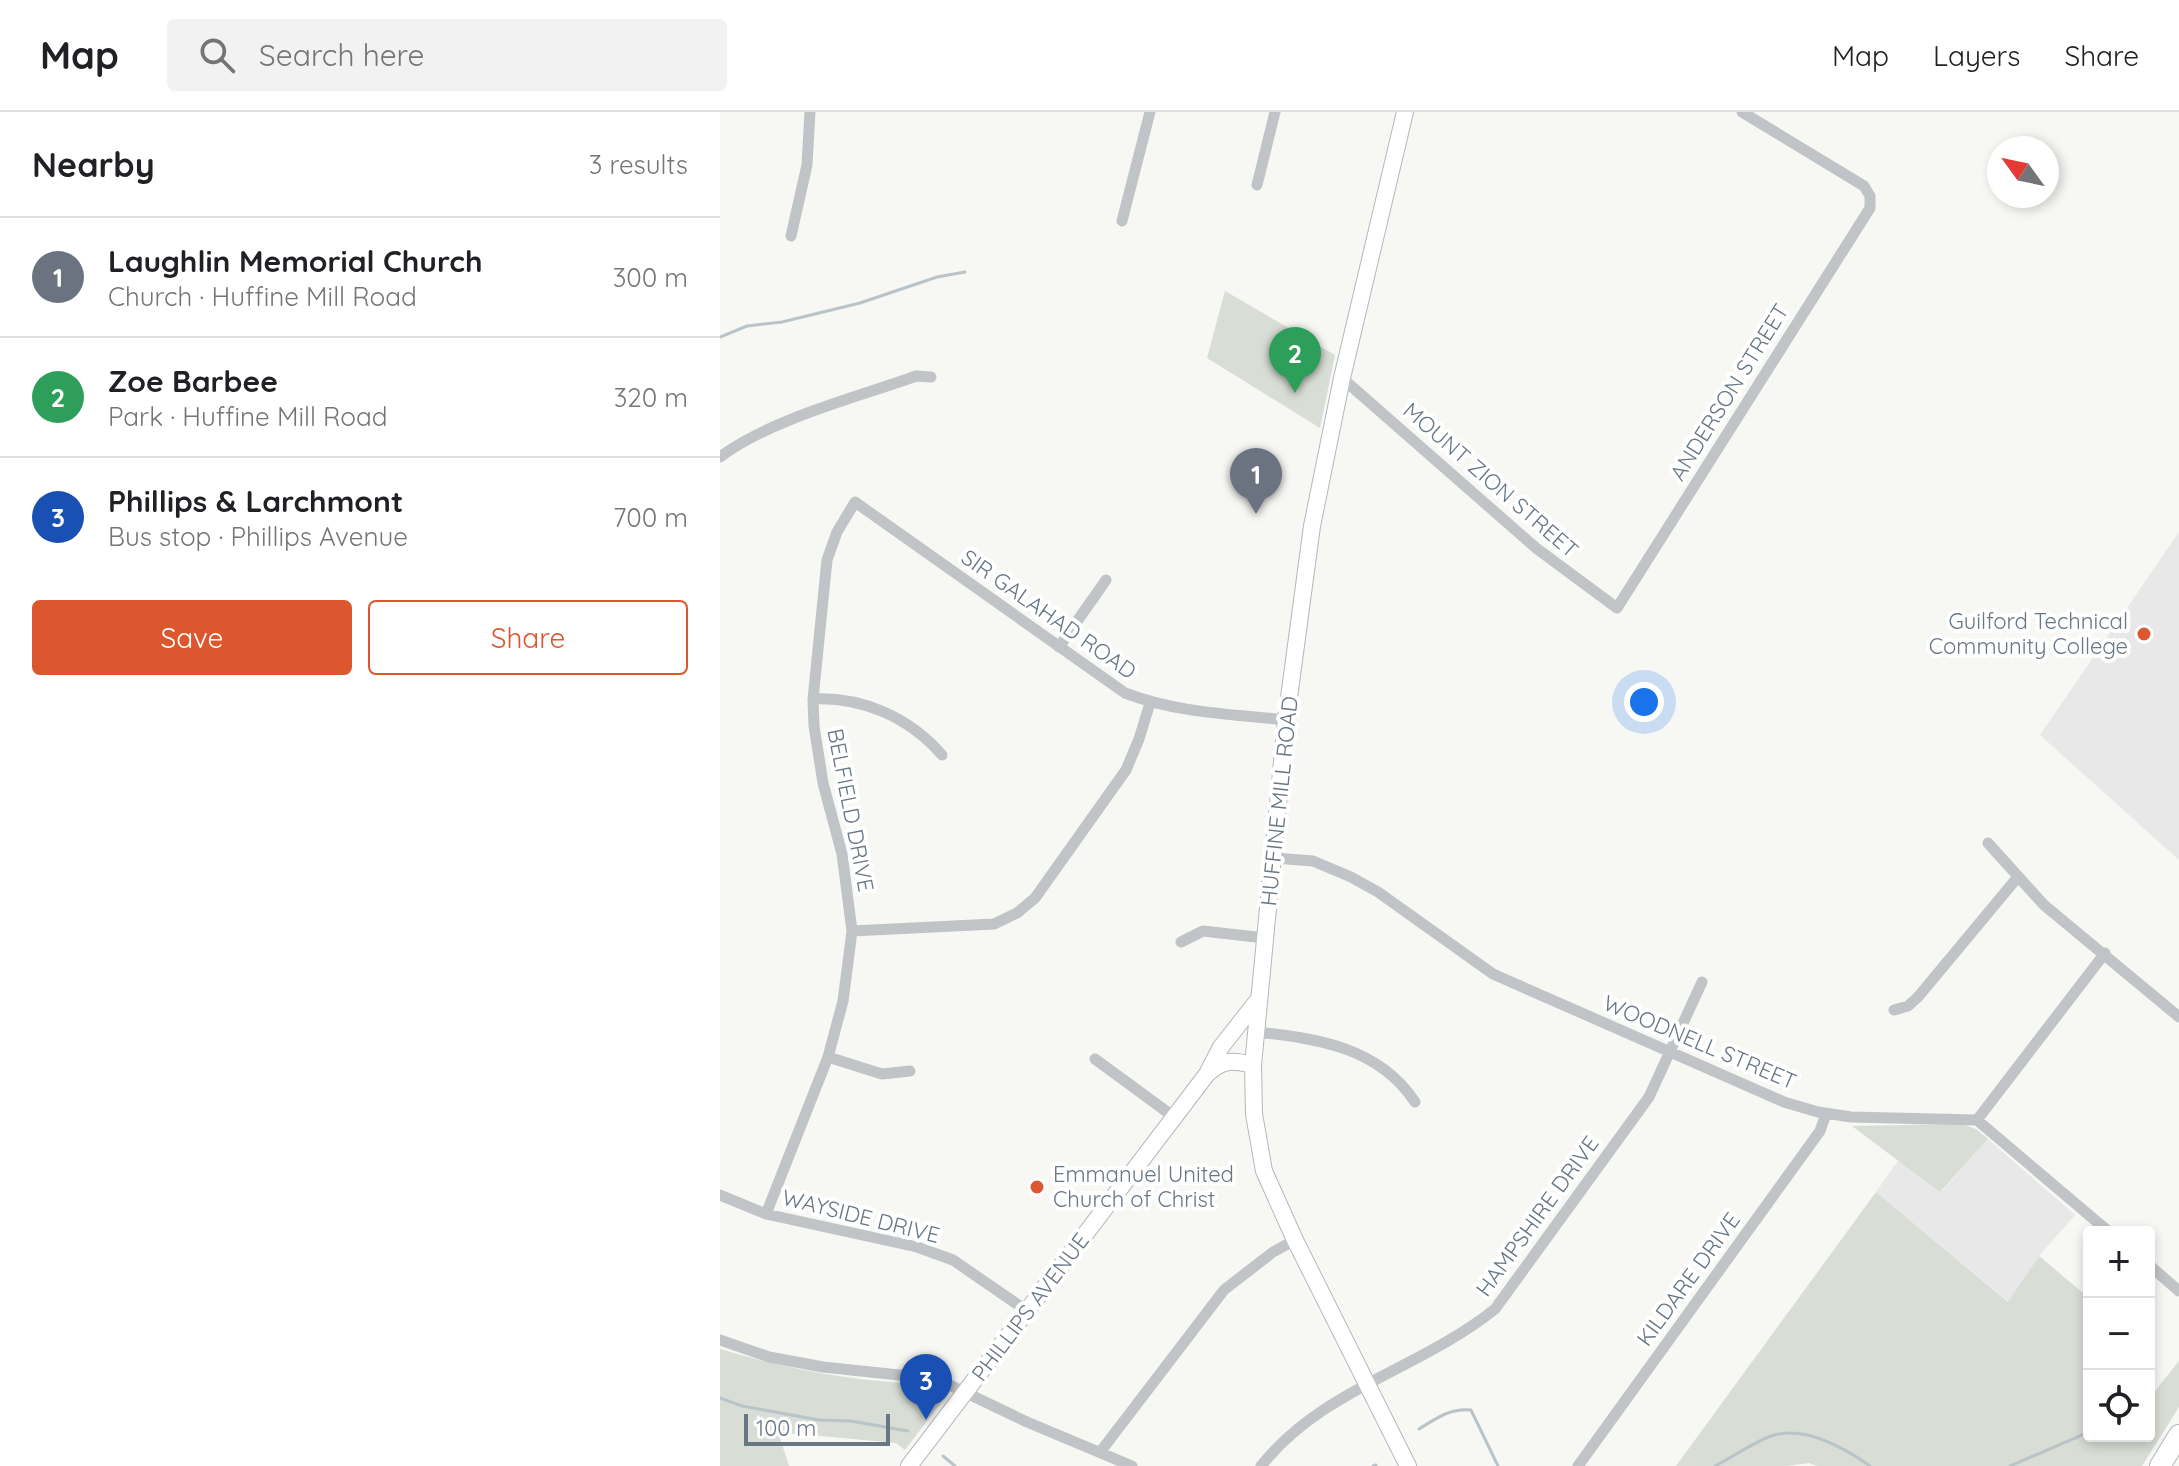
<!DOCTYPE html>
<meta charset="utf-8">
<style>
body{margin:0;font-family:Quicksand,sans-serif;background:#f2f2f2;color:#202124}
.controls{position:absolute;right:24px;bottom:24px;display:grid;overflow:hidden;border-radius:8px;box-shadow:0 4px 12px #0003}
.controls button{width:72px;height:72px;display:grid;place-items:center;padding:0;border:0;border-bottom:2px solid #e0e0e0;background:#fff;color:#202124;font:40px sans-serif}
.compass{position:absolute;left:1267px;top:24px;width:72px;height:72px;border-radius:50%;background:#fff;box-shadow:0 4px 12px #0003;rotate:303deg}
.scale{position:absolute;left:24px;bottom:20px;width:146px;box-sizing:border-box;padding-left:8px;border:4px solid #677784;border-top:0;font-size:22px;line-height:28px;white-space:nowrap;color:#677784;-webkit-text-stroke:6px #fff;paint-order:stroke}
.you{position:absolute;left:924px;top:590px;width:28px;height:28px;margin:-20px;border:6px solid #fff;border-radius:50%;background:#1a73e8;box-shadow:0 0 0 12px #1a73e833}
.badge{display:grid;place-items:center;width:52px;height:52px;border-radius:50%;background:#dc562e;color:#fff;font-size:26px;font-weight:700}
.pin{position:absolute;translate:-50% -66px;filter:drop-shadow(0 2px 4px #0008)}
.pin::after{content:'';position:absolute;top:42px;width:28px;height:24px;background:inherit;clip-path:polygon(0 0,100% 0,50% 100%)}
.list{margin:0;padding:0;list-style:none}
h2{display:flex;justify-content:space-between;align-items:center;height:104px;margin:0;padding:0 32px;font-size:34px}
h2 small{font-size:26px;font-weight:400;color:#757577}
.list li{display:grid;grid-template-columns:52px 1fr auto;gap:24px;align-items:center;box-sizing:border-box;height:120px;padding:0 32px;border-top:2px solid #e0e0e0}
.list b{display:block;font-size:30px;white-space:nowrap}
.list p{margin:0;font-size:26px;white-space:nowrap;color:#757577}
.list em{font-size:26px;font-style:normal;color:#757577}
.actions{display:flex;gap:16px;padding:24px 32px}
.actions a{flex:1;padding:18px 0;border:2px solid #dc562e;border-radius:8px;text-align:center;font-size:28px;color:#dc562e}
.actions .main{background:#dc562e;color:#fff}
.icon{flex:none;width:44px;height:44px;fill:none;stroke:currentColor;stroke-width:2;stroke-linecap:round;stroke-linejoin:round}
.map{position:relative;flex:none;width:1459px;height:1354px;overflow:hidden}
header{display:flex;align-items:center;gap:48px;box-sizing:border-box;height:112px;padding:0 40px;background:#fff;border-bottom:2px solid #e0e0e0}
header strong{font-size:38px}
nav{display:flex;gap:44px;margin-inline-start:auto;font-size:28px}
.search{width:560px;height:72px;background:#f2f2f2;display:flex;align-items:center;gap:20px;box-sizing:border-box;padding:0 28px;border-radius:8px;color:#757577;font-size:30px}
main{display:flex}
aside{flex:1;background:#fff}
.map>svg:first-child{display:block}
.built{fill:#e7e8e7}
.green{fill:#d8ddd5}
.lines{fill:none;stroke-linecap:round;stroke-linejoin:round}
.stream{stroke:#b9c4c8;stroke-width:3}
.secondary-casing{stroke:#b2b8bc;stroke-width:18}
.highway-casing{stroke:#b3b7ba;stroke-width:22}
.street{stroke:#c0c4c7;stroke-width:11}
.secondary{stroke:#fff;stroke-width:16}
.highway{stroke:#fff;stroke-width:20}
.poi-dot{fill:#dc562e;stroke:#fff;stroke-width:3}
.labels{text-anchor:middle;stroke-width:8;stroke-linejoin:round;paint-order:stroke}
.street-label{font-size:22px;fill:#677784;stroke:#fff}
.poi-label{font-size:22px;fill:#677784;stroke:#fff;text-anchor:end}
</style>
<header>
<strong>Map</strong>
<div class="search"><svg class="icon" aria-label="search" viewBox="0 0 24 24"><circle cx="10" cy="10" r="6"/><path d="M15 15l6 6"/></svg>Search here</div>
<nav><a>Map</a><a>Layers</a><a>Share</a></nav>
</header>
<main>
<aside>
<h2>Nearby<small>3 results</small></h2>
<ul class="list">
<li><span class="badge" style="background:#6b7280">1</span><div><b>Laughlin Memorial Church</b><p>Church · Huffine Mill Road</p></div><em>300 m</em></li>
<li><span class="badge" style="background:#2e9e5b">2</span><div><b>Zoe Barbee</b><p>Park · Huffine Mill Road</p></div><em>320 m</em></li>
<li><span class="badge" style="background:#1a4fb4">3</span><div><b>Phillips &amp; Larchmont</b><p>Bus stop · Phillips Avenue</p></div><em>700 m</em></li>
</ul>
<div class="actions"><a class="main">Save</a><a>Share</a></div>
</aside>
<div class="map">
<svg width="1459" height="1354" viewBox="0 0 1459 1354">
<rect width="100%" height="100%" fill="#f7f7f4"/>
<!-- built -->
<path class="built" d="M1459 420V748L1320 623Z
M1268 1027 1355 1103 1319 1144 1289 1190 1156 1080 1179 1047 1221 1080Z"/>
<!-- green -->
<path class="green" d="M505 179 615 243 600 316 487 246Z
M1242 1012 1256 1017 1268 1027 1220 1080 1132 1014Z
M1156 1080 1288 1190 1319 1144 1369 1186V1324H1429V1279H1435L1459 1249V1295L1422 1354H1097L1089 1351 1066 1354H956Z
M0 1237C65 1256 137 1271 205 1271L217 1274 225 1280 226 1284 185 1338 176 1331 58 1320 69 1354H0Z"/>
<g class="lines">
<!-- stream -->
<path class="stream" d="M0 225 27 214 62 210 140 191 217 165 245 160
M0 1286 22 1294 99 1308 131 1309 188 1319
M699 1317C717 1306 730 1296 751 1298L778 1354
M223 1344 235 1354
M653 1354 656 1353
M995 1354C1013 1345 1032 1331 1051 1324 1084 1313 1123 1335 1150 1354
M1290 1354 1369 1320"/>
<defs>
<path id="secondary" d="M685 0 622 266 592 414 566 608 533 953 534 1002 544 1059 575 1128 688 1354
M488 960 501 935 538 888
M189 1354 487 962C503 947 513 948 533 953"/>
<path id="highway" d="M1440 1354 1459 1323"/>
</defs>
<!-- secondary casing -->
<use href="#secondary" class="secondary-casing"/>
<!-- highway casing -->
<use href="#highway" class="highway-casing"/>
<!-- street -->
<path class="street" d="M537 73 555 0
M402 109 430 0
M71 124 87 53 90 0
M622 266 816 436 897 496 1150 96V84L1144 74 1022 0
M0 345C51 307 135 286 196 264L211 265
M339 535 386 468
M93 587C143 585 189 605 222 643
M1268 731 1324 793 1459 905
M554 746 593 749 631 765 658 780 773 862 1064 990 1098 1000 1131 1005 1257 1008 1389 1120
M132 819 274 812 297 801 315 786 406 658 419 627 430 591
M461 830 483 819 545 826
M1174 898 1188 894 1198 885 1297 766
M535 920C596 926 659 935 695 990
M108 945 162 962 190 959
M375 947 454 1005
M1257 1008 1385 841
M0 1083 46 1102 197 1135 233 1148 307 1199
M46 1102 108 945 123 889 132 819 122 742 103 671 94 614 93 587 107 448 117 420 135 390 405 581C457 601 511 602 566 608
M1429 1153 1459 1179
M0 1228 49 1245 103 1255 217 1267 307 1310 412 1354
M381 1339 504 1178 553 1140 575 1128
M541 1354C603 1276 699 1258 775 1197L929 985 982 870
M858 1354 1100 1019 1106 1002"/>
<!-- secondary -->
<use href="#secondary" class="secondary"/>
<!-- highway -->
<use href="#highway" class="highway"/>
</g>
<!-- markers -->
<g class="poi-dot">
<circle cx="1424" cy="522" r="8"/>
<circle cx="317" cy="1075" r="8"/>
</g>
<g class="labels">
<!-- street labels -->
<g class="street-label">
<text transform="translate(1009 280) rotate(-58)" y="8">ANDERSON STREET</text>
<text transform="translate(771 368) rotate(41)" y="8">MOUNT ZION STREET</text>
<text transform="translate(329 502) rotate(35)" y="8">SIR GALAHAD ROAD</text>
<text transform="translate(559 689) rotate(-84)" y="8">HUFFINE MILL ROAD</text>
<text transform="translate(131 698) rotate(79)" y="8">BELFIELD DRIVE</text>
<text transform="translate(980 930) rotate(23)" y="8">WOODNELL STREET</text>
<text transform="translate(141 1104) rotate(14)" y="8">WAYSIDE DRIVE</text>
<text transform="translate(817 1104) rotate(-54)" y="8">HAMPSHIRE DRIVE</text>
<text transform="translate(968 1167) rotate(-54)" y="8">KILDARE DRIVE</text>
<text transform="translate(310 1195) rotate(-53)" y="8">PHILLIPS AVENUE</text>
</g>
<!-- poi labels -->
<g class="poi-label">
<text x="1408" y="517">Guilford Technical<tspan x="1408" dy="25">Community College</tspan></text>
<text x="333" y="1070" text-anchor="start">Emmanuel United<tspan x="333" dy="25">Church of Christ</tspan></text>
</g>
</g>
</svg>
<div class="controls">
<button>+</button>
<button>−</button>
<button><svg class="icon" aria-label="locate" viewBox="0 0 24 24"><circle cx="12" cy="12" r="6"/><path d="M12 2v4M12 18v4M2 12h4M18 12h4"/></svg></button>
</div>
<svg class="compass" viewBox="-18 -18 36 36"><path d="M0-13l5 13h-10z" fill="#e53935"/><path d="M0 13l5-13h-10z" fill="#757577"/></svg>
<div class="scale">100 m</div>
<div class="you"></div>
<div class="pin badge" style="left:536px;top:402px;background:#6b7280">1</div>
<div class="pin badge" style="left:575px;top:281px;background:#2e9e5b">2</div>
<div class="pin badge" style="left:206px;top:1308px;background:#1a4fb4">3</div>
</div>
</main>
